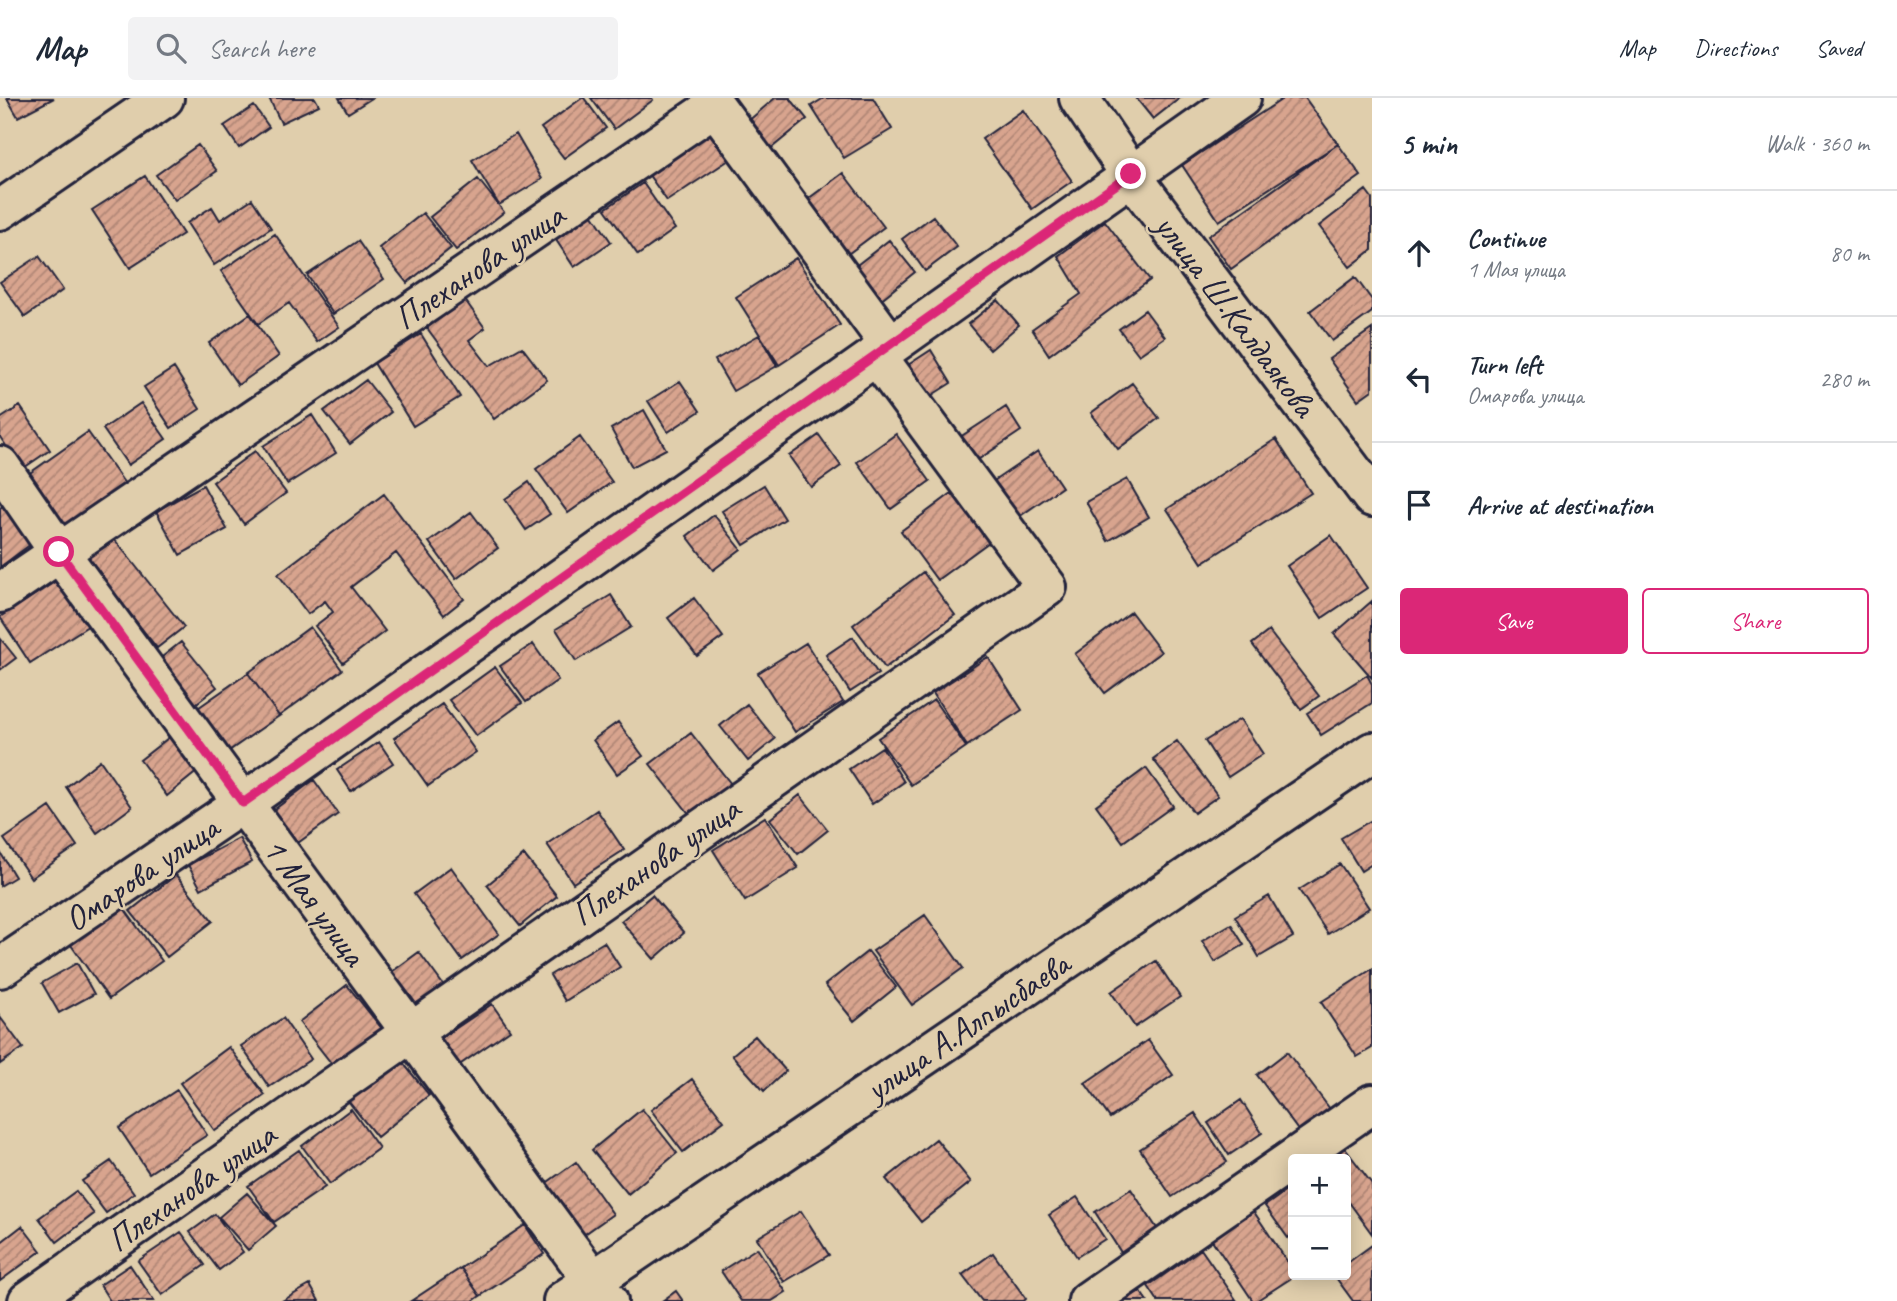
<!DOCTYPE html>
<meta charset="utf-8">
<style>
body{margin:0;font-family:Caveat,sans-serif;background:#f2f2f3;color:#1f2937}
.controls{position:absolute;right:21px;bottom:21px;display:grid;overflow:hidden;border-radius:7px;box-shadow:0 4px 18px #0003}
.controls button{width:63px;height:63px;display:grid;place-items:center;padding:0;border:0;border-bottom:2px solid #e0e1e3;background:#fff;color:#1f2937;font:35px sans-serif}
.stop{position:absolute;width:21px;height:21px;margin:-16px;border:5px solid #db2777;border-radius:50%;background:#fff}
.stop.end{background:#db2777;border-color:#fff;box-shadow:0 2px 7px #0008}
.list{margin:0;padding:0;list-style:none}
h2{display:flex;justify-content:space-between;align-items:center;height:91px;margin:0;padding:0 28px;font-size:30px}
h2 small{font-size:23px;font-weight:400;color:#747a83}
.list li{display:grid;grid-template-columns:46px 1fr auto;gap:21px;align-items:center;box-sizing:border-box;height:126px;padding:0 28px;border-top:2px solid #e0e1e3}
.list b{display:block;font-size:26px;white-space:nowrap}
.list p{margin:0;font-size:23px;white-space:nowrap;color:#747a83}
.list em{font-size:23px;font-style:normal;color:#747a83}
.actions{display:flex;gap:14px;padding:21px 28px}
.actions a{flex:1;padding:16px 0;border:2px solid #db2777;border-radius:7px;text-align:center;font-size:24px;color:#db2777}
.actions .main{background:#db2777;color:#fff}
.icon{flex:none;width:38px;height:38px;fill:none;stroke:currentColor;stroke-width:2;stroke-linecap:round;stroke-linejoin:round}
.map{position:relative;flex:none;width:1372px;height:1203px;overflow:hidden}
header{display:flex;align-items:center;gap:42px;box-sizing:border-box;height:98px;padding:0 35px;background:#fff;border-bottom:2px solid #e0e1e3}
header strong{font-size:33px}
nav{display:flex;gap:38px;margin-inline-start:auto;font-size:24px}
.search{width:490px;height:63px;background:#f2f2f3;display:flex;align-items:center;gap:18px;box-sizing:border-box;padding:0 24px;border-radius:7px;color:#747a83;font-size:26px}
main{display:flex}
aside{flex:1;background:#fff}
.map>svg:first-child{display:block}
.building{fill:url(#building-hatch);stroke:#22223b;stroke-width:2}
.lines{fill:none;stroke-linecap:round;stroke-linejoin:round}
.minor-casing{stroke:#22223b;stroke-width:44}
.minor{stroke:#e0ceac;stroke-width:38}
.route{stroke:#db2777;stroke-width:9}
.labels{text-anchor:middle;stroke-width:5;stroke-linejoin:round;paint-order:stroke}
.street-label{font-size:35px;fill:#22223b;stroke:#e0ceac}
</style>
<header>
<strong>Map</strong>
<div class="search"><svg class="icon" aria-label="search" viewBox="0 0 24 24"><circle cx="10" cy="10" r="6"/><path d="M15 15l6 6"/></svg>Search here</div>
<nav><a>Map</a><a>Directions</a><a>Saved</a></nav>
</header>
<main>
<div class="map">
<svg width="1372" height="1203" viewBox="0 0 1372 1203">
<defs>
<pattern id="building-hatch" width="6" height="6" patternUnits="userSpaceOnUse" patternTransform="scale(1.75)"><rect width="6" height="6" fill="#d8a48e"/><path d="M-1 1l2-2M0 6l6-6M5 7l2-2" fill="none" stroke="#af8575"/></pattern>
</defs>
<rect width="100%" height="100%" fill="#e0ceac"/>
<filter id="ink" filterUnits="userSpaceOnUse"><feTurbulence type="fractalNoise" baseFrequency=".0143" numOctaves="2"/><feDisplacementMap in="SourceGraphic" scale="14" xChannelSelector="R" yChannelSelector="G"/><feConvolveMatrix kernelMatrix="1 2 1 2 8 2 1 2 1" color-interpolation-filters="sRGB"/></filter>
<g filter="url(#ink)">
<!-- building -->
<path class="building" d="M7 0H54L18 19Z
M269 0H315L319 7 281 25Z
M339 0H372L348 15Z
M582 0H584L606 30 564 60 541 30Z
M591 0H652L653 2 614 31Z
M775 0H790L807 21 763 57 740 30Z
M824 0H873L892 31 844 60 811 8Z
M1136 0H1180L1153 21Z
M1284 0H1305L1338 46 1219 123 1182 67Z
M254 8 269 29 239 50 224 28Z
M1023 12 1072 83 1032 111 982 41Z
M706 28 729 62 667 103 644 70Z
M516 36 542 81 499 107 472 62Z
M1338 46 1361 78 1231 171 1208 138Z
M198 47 217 73 175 102 156 77Z
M843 75 884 129 837 164 796 110Z
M145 78 183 136 130 170 92 112Z
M478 81 504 114 456 152 430 119Z
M643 85 675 131 638 157 605 111Z
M1366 92 1372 100V152L1350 169 1319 128Z
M252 101 271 130 214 167 187 125 212 109 220 122Z
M591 114 611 144 574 169 554 139Z
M423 115 451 150 407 185 379 150Z
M933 118 957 149 925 173 902 141Z
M1105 123 1150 182 1049 257 1032 231 1081 196 1058 158Z
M275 136 339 229 317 244 289 205 258 226 221 173Z
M889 142 915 174 874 207 848 174Z
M358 143 384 181 333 216 307 177Z
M39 158 63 192 25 219 0 184Z
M796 160 840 227 779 267 736 199Z
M1355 179 1372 202V214L1332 243 1310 213Z
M465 202 485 230 469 242 489 268 522 249 547 282 494 321 427 230Z
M998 202 1019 227 990 252 968 226Z
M1145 212 1165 239 1139 257 1119 231Z
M250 216 279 258 238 287 209 245Z
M1372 231V292L1358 302 1329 261Z
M421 236 460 299 413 328 374 265Z
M759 237 777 268 733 293 715 262Z
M931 252 951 285 929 299 908 267Z
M174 270 200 311 171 330 144 289Z
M366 282 391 314 350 346 324 313Z
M680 283 700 313 668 334 648 303Z
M1132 285 1159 320 1118 351 1091 315Z
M141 305 166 341 128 367 103 331Z
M20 308 50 352 22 371 0 339V321Z
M1006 309 1021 333 973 365 957 341Z
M644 312 666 351 632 369 611 331Z
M312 317 336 355 287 386 263 348Z
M88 334 125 386 64 429 27 377Z
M896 336 930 383 891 411 857 364Z
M819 337 841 368 811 389 789 358Z
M580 339 612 384 568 415 536 371Z
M1276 341 1311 395 1202 465 1167 411Z
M255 353 286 395 244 426 213 384Z
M1038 353 1062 389 1010 425 985 389Z
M1127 381 1149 419 1108 443 1086 404Z
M529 384 550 416 526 432 505 401Z
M203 387 227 431 180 457 156 413Z
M764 387 785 421 744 447 722 413Z
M952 395 989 444 937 482 901 433Z
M384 396 464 501 444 517 396 455 351 489 385 533 343 565 315 528 333 514 325 503 308 516 278 476Z
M7 405 35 443 0 469V410Z
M471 414 498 450 456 481 429 444Z
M714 417 741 451 713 472 687 438Z
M111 437 184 529 157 550 84 457Z
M1331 437 1367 490 1322 520 1287 468Z
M923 474 955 517 885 570 853 527Z
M61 480 91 526 30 565 0 519Z
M611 497 631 529 576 563 556 531Z
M694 500 723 539 697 558 668 520Z
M1372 503V580L1334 536Z
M1131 514 1161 554 1105 595 1075 556Z
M310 529 342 572 279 618 248 575Z
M1269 533 1319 598 1301 611 1252 546Z
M853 539 878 576 850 594 826 557Z
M0 540 16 560 0 572Z
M181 544 217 589 188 612 152 567Z
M806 545 843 604 795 634 758 575Z
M533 546 558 582 526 604 500 568Z
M988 559 1022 612 967 648 933 595Z
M495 569 522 605 476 638 449 602Z
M248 575 279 618 226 655 195 612Z
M1367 577 1372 586V605L1321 637 1307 615Z
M934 602 966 649 911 687 878 640Z
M442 606 476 654 428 688 394 640Z
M747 606 775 641 748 663 720 628Z
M1240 621 1263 656 1228 679 1205 643Z
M618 624 643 658 617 676 593 642Z
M691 635 731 686 691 718 650 666Z
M172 637 199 672 167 698 140 662Z
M1177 643 1218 698 1194 715 1153 661Z
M379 644 393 665 351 693 337 672Z
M882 649 904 684 872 706 849 671Z
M100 662 132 709 97 735 66 689Z
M1146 670 1173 708 1123 744 1096 707Z
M314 682 338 716 295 747 271 714Z
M800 697 828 732 798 756 770 721Z
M50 709 77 748 31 780 4 741Z
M597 712 624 752 573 785 547 746Z
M765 719 798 770 745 803 713 752Z
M1370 723 1372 726V766L1361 773 1341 740Z
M239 740 252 764 201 791 188 767Z
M0 754 15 779 0 788Z
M524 757 557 798 520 828 487 787Z
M1340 766 1369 810 1328 836 1299 792Z
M451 769 499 836 462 862 414 796Z
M176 777 213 823 167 859 130 813Z
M652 797 684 835 654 861 621 823Z
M1269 798 1293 839 1259 859 1235 818Z
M123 809 162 863 109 901 71 847Z
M925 817 963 870 912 907 873 853Z
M1231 826 1244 847 1215 864 1202 843Z
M604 844 620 869 565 903 550 877Z
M868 853 896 889 854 923 825 887Z
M419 854 444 888 413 910 389 876Z
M1156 863 1180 899 1135 929 1111 894Z
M77 865 94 896 59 915 42 885Z
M1372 871V950L1357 959 1321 904Z
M347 887 383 932 335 970 299 924Z
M492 906 510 932 455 970 437 943Z
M0 919 23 950 0 966Z
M283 920 311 961 269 989 241 948Z
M755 938 786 973 764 993 732 957Z
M1148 942 1173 977 1110 1020 1085 985Z
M229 949 265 997 215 1033 180 985Z
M1287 954 1330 1011 1300 1035 1257 977Z
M400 961 429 997 377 1039 348 1003Z
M692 981 724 1023 683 1054 651 1012Z
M177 992 207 1037 149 1075 119 1030Z
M1241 1002 1262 1035 1229 1057 1208 1025Z
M351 1011 379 1050 330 1086 302 1048Z
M642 1011 677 1055 628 1096 592 1052Z
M1195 1015 1227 1064 1172 1099 1140 1051Z
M936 1041 971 1084 921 1124 886 1081Z
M1338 1041 1372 1086V1136L1346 1100V1061H1317Z
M299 1052 325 1089 274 1124 248 1088Z
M111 1063 134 1095 106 1115 82 1083Z
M576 1064 613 1116 575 1143 538 1091Z
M1293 1088V1136L1288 1140 1265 1108Z
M1131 1091 1158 1132 1122 1156 1095 1114Z
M76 1093 94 1116 57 1144 39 1120Z
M247 1095 276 1128 248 1152 219 1119Z
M1077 1099 1105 1141 1077 1159 1049 1117Z
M1250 1108 1293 1172V1177H1296L1256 1203H1253L1208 1136Z
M801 1113 829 1157 784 1184 757 1140Z
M215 1116 243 1154 219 1172 190 1134Z
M525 1127 544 1156 480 1198 461 1170Z
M22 1128 41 1153 0 1183V1145Z
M181 1134 205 1167 162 1197 138 1163Z
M1372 1147V1203H1353L1334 1177H1346V1166Z
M757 1150 786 1194 772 1203H741L721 1173Z
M1201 1151 1237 1203H1158L1148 1188Z
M993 1155 1026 1201 1024 1203H982L962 1177Z
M130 1167 154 1203H110L100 1187Z
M461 1170 480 1198 473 1203H411Z
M310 1187 319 1203H282Z
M676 1193 683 1203H662Z
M1140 1193 1147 1203H1124Z"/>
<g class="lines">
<defs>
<path id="minor" d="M1079 0 1131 77 1372 399
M0 112 164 0
M0 368 59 454 608 1203
M0 495 715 8 890 247
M0 870 243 705 1241 0
M28 1203 1047 489 876 257
M563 1203 1372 654
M1088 1203 1372 1006"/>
</defs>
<!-- minor casing -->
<use href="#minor" class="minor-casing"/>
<!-- minor -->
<use href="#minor" class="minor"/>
</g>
</g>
<g class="lines" filter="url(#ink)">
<!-- route -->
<path class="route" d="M59 454 243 705 1131 76"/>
</g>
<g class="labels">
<!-- street labels -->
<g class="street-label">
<text transform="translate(479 168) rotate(-34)" y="12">Плеханова улица</text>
<text transform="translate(1236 217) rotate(53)" y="12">улица Ш.Калдаякова</text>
<text transform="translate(655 763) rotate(-35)" y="12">Плеханова улица</text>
<text transform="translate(141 775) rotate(-34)" y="12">Омарова улица</text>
<text transform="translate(315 803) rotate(54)" y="12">1 Мая улица</text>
<text transform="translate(967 928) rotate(-34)" y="12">улица А.Алпысбаева</text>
<text transform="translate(191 1089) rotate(-35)" y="12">Плеханова улица</text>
</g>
</g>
</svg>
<div class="controls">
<button>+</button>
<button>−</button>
</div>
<div class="stop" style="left:59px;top:454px"></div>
<div class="stop end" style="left:1131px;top:76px"></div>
</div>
<aside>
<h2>5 min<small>Walk · 360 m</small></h2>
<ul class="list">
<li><svg class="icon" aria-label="ahead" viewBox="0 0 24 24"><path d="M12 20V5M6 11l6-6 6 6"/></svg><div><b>Continue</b><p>1 Мая улица</p></div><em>80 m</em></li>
<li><svg class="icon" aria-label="left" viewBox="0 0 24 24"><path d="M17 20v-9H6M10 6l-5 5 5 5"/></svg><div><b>Turn left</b><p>Омарова улица</p></div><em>280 m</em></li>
<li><svg class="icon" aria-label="arrive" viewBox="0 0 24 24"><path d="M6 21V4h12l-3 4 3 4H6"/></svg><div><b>Arrive at destination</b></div></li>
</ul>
<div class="actions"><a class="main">Save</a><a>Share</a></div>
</aside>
</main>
